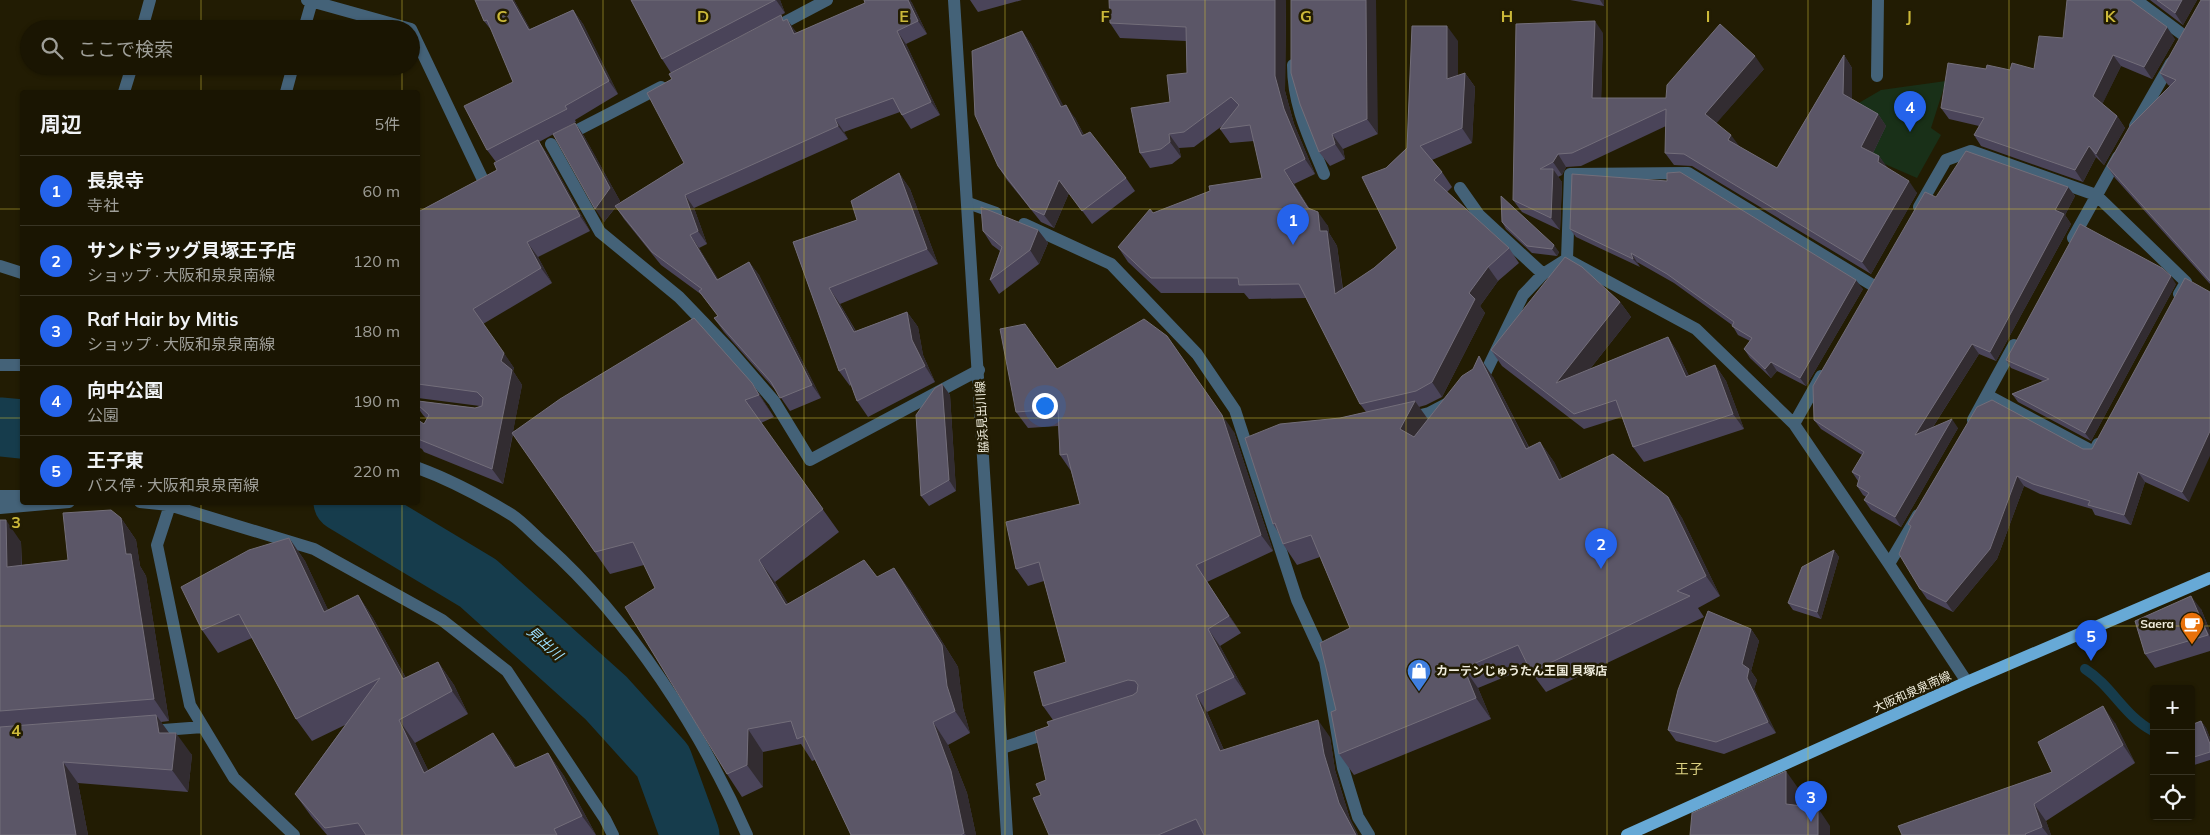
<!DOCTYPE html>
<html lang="ja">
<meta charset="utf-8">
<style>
body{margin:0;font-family:Mulish,"Noto Sans JP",sans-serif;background:#231e0c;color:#f1f3f6}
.controls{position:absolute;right:15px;bottom:15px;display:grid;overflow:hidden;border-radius:5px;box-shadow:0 1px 4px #0004}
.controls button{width:45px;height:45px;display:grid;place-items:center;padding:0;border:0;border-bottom:1px solid #383424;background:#1a1502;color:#f1f3f6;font:25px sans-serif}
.you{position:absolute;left:1044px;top:405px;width:18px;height:18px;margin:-12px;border:4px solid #fff;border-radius:50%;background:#1a73e8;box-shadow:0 0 0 8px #1a73e833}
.badge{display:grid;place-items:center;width:32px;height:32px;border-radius:50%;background:#2563eb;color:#fff;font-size:16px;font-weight:700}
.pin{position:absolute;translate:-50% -41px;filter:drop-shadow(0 1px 2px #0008)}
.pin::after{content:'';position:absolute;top:26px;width:18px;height:15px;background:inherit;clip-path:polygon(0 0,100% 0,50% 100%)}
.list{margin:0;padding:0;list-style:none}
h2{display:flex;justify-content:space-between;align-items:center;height:65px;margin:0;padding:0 20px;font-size:21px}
h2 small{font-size:16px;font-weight:400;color:#9f9f99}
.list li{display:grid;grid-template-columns:32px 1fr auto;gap:15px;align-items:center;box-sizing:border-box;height:70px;padding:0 20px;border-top:1px solid #383424}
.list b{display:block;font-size:19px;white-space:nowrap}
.list p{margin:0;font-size:16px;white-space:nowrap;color:#9f9f99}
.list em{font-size:16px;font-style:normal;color:#9f9f99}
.icon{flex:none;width:28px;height:28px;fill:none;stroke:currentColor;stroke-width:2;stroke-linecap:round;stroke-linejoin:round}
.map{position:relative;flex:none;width:2210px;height:835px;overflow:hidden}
.search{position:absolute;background:#1a1502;box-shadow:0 1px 4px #0004;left:20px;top:20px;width:400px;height:55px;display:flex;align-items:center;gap:12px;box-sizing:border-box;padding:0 18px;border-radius:28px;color:#9f9f99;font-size:19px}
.panel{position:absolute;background:#1a1502;box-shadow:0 1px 4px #0004;left:20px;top:90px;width:400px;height:415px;border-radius:5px}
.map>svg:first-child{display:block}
.green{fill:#193018}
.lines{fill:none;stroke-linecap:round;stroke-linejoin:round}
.stream{stroke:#163c4c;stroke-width:10}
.river{stroke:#163c4c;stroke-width:59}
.service{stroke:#446278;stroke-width:12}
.minor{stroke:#446278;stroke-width:12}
.tertiary{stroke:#446278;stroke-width:12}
.primary{stroke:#67a9d6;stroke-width:12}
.wall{fill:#4a4459}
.shaded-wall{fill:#322c31}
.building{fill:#5b5667;stroke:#736e7a}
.grid{fill:none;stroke:#ccb939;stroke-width:1;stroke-opacity:0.55}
.labels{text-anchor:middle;stroke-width:5;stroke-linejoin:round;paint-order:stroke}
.street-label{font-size:12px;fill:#f0eddd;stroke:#221c03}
.poi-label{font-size:12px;font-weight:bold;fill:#f0eddd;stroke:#221c03;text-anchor:end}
.water-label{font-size:14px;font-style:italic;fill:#9bdfff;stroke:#221c03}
.neighbourhood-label{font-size:14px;fill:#ddd283;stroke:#221c03}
.grid-label{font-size:16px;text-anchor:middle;font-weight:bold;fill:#ccb939;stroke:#221c03;stroke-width:5;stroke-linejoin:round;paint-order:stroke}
</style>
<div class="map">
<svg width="2210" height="835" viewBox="0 0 2210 835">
<rect width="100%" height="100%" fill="#221c03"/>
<!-- green -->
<path class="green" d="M1946 81 1931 128 1941 135 1917 178 1871 158 1852 107 1881 90Z"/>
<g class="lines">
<!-- stream -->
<path class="stream" d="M2085 669C2112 686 2124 716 2153 731"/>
<!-- river -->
<path class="river" d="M0 427 22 429
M343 502 478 583 606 698 663 761 690 835"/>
<!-- service -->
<path class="service" d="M1877 76 1878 0"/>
<!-- minor -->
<path class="minor" d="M307 0 411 29 483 180
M2136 0 2186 37
M774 28 827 0
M142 29 150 0
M304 29 312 1
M1293 65C1293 106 1309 137 1324 174
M124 92 132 66
M286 92 293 66
M2135 126 2171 63
M566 136 661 87
M551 144 600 232 679 297 729 349 774 401 810 460 979 370
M1460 188 1479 215 1543 274
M968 203 996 213
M1919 207 1946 160 1971 151 2096 195 2186 282 2179 294
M1024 224 1111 264 1197 354 1235 410 1297 600 1325 661 1343 768 1358 817 1369 835
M2073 238 2118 157
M1567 259 1570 174 1688 173 1874 286
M1570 261 1696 329 1794 424 1889 564
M0 266 22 273
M0 365H22
M1481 382 1523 295 1543 274 1567 259
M1987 395 2094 452 2098 444
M1409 418 1429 413 1450 402
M1973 420 2014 345
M1794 424 1821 376
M418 468C448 479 484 498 512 515 524 523 535 536 546 545 630 620 702 732 747 835
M0 496H22
M140 502 169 505 314 549 442 620 507 671 605 819 613 835
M171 502 157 545 190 705 234 778 294 835
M0 508 69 502
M1918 515 1889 564 1967 682
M150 731 203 727
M1002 748 1051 732"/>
<!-- tertiary -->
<path class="tertiary" d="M954 0 1007 835"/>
<!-- primary -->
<path class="primary" d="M1627 835 1967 682 2210 578"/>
</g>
<!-- wall -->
<path class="wall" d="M514 0 530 29 573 10 583 24 618 94 575 120 576 122 539 142 548 155 590 231 538 257 552 283 483 324 514 368 513 371 522 385 513 431 752 383 774 417 761 423 839 532 775 582 788 604 877 577 910 590 958 667 963 708 970 733 948 745 967 793 976 835H851L815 760 812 761 801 744 763 752V787L742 797 727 774 655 588 644 565 610 574 513 434 503 484 424 452 422 449 418 447V420L424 424 427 419 423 415 418 408V401L475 408 480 406 418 398V212L497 170 496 162 487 150 513 82 492 31 484 21Z
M631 0H780L785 13 671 73 662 59Z
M864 0H910L912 3 927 34 906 44 940 115 911 129 900 112 844 132 848 139 694 208 707 244 699 248 718 280 749 262 759 275 821 398 790 411 777 392 724 332 714 318 718 316 702 295 661 265 624 219 616 207 604 222 575 123 584 136 620 201 617 205 684 163 785 20 797 33 865 3Z
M970 0H1022L978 12Z
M1286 0 1285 91 1294 124 1315 174 1294 184 1309 208 1328 226 1329 233 1337 246 1343 289 1374 268 1397 248 1386 168 1407 148 1458 41V76L1465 73 1475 87 1472 143 1432 160 1442 172 1452 187 1447 192 1509 248 1519 263 1498 281 1480 306 1485 313 1442 397 1426 405 1419 407 1428 419 1493 377 1529 447 1540 442 1554 462 1562 478 1668 497 1682 518 1720 596 1698 608 1704 617 1546 692 1531 672 1529 667 1478 688 1491 719 1354 775 1339 754 1336 710 1350 628 1320 557 1297 565 1283 544 1278 532 1273 524 1340 418 1366 412 1360 404 1306 298 1249 299 1244 293H1161L1128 262 1118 247 1153 213 1262 178 1254 141 1230 143 1220 129 1222 126 1194 147 1179 148 1181 157 1172 164 1150 168 1140 153 1187 73 1186 41 1120 38 1110 23Z
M1291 0 1378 134 1343 149 1345 159 1330 166 1319 152Z
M1570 0H1604V6Z
M2150 0H2197L2183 25Z
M2210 0V284L2115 178 2107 166 2170 86 2168 85 2160 73Z
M1022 31 1031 44 1063 106 1075 118 1084 135 1126 178 1135 191 1092 224 1069 193 1054 228 1041 222 1007 180 998 166Z
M1603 33 1601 98H1666L1764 69 1716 123 1739 147 1777 168 1844 55 1852 68V99L1878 114 1886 126 1873 153 1879 156 1887 168 1917 193 1871 274 1692 166 1674 165 1665 153 1666 126 1581 166 1566 167 1562 175 1558 177 1562 182 1560 230 1522 212 1513 200Z
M2175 39 2152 79 2121 66 2102 104 2117 116 2125 128 2104 165 2096 157 2083 182 1981 146 1974 135 1979 126 1949 119 1941 108 1986 69 2010 70 2034 69Z
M899 173 910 189 938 264 840 304 856 331 907 312 918 327 923 355 935 382 868 417 857 401 851 385 850 386 839 371 793 242 857 220Z
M2068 187 2075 196 2065 215 2071 224 1996 361 1979 354 1933 427 1958 428 1901 527 1871 510 1864 500 1866 497 1863 495 1857 486 1858 481 1852 472 1862 455 1821 429 1814 420Z
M1502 222 1559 252 1557 256 1532 253 1506 229Z
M1570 229 1863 289 1806 386 1777 371 1771 378 1750 358 1744 349 1750 341 1738 335 1732 325 1674 283 1637 262 1640 267 1576 237Z
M1038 230 1048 243 1039 264 999 294 990 280 1000 251 992 245 983 231Z
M2176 284 2091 441 2018 402 2012 394 2043 381 2011 368 2006 360Z
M2210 292 2189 502 2145 482 2131 525 2095 515 2092 509 2040 494 2024 486 1997 559 1953 612 1927 599 1920 589 1911 527 1908 524 1977 407 2083 449H2092Z
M1620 302 1631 317 1590 369 1668 337 1678 353 1689 376 1715 365 1726 381 1744 429 1644 462 1633 447 1622 417 1584 429 1502 366 1491 350Z
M1057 369 1234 432 1273 551 1207 582 1241 633 1220 646 1246 694 1207 712 1224 750 1330 737 1335 770 1350 819 1358 835H1049L1041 795 1046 780 1049 726 1053 720 1043 706 1066 662 1044 581 1028 586 1016 569 1080 504 1071 471 1060 455 1058 426 1028 428 1016 412Z
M942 384 950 395 956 491 929 506 921 496Z
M121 518 136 540 140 566 146 576 169 721 161 722 169 733 192 755 188 792 78 783 88 835H0V520L21 542 22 565 68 560Z
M289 538 305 561 328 610 358 595 373 618 406 678 438 662 454 685 468 714 415 743 428 770 509 755 516 767 548 753 564 776 596 835H327L311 816 295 794 345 725 312 741 296 719 252 638 218 653 202 630Z
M1834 550 1839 557 1821 619 1793 610 1788 603Z
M2201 609 2210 631V651L2155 668 2145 654Z
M1751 629 1759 641 1751 671 1757 680 1754 689 1776 733 1724 754 1676 741 1668 730Z
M2201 721 2206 728 2210 738V760L2191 766V725Z
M2115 723 2135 763 2046 821 2051 835H1902L2052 772Z"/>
<!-- shaded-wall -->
<path class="shaded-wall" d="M512 0H514L538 43 529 30Z
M776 0H780L785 13Z
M908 0H910L912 3 927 34 918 21Z
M1275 0H1286L1285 91 1294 124 1315 174 1305 159 1284 109 1275 76Z
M1366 0H1376L1378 134 1367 119Z
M1600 0H1604V6Z
M2182 0H2197L2183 25 2175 13Z
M573 10 583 24 618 94 609 81Z
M787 19 796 32 804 48 794 34Z
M1595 21 1603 33 1601 111 1592 98Z
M1447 26 1458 41V94L1447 79Z
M2167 27 2175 39 2152 79 2144 67Z
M897 31 906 44 940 115 931 102Z
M1022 31 1031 44 1071 120 1061 107Z
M1844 55 1852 68V107L1843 94Z
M2113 55 2121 66 2101 107 2093 96Z
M1755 56 1764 69 1714 126 1705 114Z
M1465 73 1475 87 1472 143 1462 128Z
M1066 105 1075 118 1091 149 1082 136Z
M1878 114 1886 126 1870 159 1861 147Z
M2117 116 2125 128 2104 165 2096 154Z
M835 119 844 132 848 139 838 126Z
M575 123 584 136 620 201 604 222 595 209Z
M1169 134 1179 148 1181 157 1170 142Z
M1332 134 1343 149 1345 159 1335 144Z
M1731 135 1740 147 1728 140Z
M538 140 548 155 590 231 580 216Z
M2089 146 2096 157 2083 182 2075 170Z
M1558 154 1566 167 1562 175 1553 162Z
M1879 156 1888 168 1878 162Z
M1553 169 1562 182 1560 230 1551 218Z
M1284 170 1294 184 1318 222 1308 208Z
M899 173 910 189 938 264 927 249Z
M1059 180 1069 193 1054 228 1044 215Z
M1909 181 1917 193 1871 274 1862 262Z
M2068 187 2075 196 2065 215 2071 224 1996 361 1990 352 2055 210Z
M685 195 694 208 707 244 698 231Z
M1318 212 1328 226 1329 233 1337 246 1345 308 1335 294 1320 231Z
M1038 230 1048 243 1039 264 1030 250Z
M690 235 699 248 727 293 717 280Z
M527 242 538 257 552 283 541 268Z
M1554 245 1559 252 1557 256 1552 249Z
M1631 253 1637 262 1640 267 1633 259Z
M749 262 759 275 821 398 812 385Z
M1488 267 1498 281 1480 306 1485 313 1442 397 1432 382 1469 293Z
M2171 276 2176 284 2091 441 2085 433Z
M1856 280 1863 289 1806 386 1800 378Z
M829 288 840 304 865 348 854 332Z
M1620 302 1631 317 1567 398 1556 383Z
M907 312 918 327 923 355 935 382 925 366 912 340Z
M1167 336 1234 432 1273 551 1261 535Z
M1668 337 1678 353 1697 393 1686 377Z
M1972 344 1979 354 1922 444 1915 435Z
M504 353 514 368 513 371 522 385 503 484 492 469 501 361Z
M1479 356 1493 377 1540 470 1526 449Z
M1771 362 1777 371 1771 378 1765 369Z
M1715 365 1726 381 1744 429 1733 414Z
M752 383 767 406 774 417 759 395Z
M942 384 950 395 956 491 949 480Z
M1415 401 1429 421 1415 449 1400 429Z
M1952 419 1958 428 1901 527 1895 517Z
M2210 431V456L2189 502 2182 492Z
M1540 442 1554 462 1573 500 1559 480Z
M2138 472 2145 482 2131 525 2124 515Z
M2017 476 2024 486 1997 559 1953 612 1946 602Z
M1668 497 1682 518 1720 596 1706 576Z
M121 518 136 540 140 566 146 576 169 721 154 699 126 554Z
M6 520 21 542 22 589 7 567Z
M289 538 305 561 340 635 324 612Z
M1834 550 1839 557 1821 619 1817 612Z
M759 560 775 582 802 627 786 605Z
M1196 565 1207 582 1241 633 1229 616Z
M894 568 910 590 958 667 963 708 970 733 955 711Z
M358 595 373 618 419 702 403 679Z
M2191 596 2201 609 2210 631V637Z
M1208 629 1220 646 1246 694 1234 677Z
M1751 629 1759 641 1751 671 1757 680 1754 689 1776 733 1768 722 1747 678 1742 664Z
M438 662 454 685 468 714 452 691Z
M1464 668 1478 688 1491 719 1476 698Z
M1196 695 1207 712 1232 768 1220 751Z
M2103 706 2115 723 2135 763 2123 745Z
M156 715 172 737 176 733 192 755 188 792 172 770 159 733Z
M399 720 415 743 440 795 424 773Z
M1318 720 1330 737 1335 770 1350 819 1358 835H1356L1339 803 1324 754Z
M2201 721 2206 728 2210 738V744Z
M933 722 948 745 967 793 976 835H966L964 833Z
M748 729 763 752V787L747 765Z
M493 733 509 755 530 790 515 768Z
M548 753 564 776 596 835 582 816Z
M63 762 78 783 88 835H76Z
M1786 771 1798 788V822L1786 804Z
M2034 804 2046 821 2051 835H2048L2042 827Z
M1818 808 1830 826V835H1818Z"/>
<!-- building -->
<path class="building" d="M475 0H512L529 30 573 10 609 81 565 106 567 109 487 150 464 106 513 82 487 20 484 21Z
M631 0H775L662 59Z
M864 0H908L918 21 897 31 931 102 902 115 893 98 835 119 838 126 685 195 698 231 690 235 717 280 749 262 812 385 780 398 771 382 714 318 718 316 699 291 702 289 652 252 615 206 684 163 647 93 672 79 669 74 781 15 783 21 787 19 794 34 865 3Z
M1109 0H1275V76L1284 109 1305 159 1284 170 1308 208 1318 212 1320 231H1327L1335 294 1374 268 1397 248 1362 177 1386 168 1407 148 1412 26H1447V79L1465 73 1462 128 1420 146 1442 172 1434 180 1509 248 1488 267 1469 293 1475 299 1432 382 1416 391 1360 404 1299 284 1239 285 1238 278H1151L1118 247 1150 209 1153 213 1210 191 1209 186 1262 178 1250 125 1220 129 1239 105 1231 97 1184 132 1169 134 1170 142 1161 149 1140 153 1131 108 1170 102 1167 75 1187 73 1186 27 1110 23Z
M1291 0H1366L1367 119 1332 134 1335 144 1319 152 1300 104 1291 73Z
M2067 0H2130L2167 27 2144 67 2113 55 2093 96 2117 116 2096 154 2089 146 2075 170 1974 135 1984 118 1941 108 1948 63 1986 69 1987 65 2010 70 2012 63 2034 69 2039 36 2063 38Z
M2157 0H2182L2175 13Z
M2201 0H2210V281L2107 166 2130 126 2176 80 2160 73Z
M1595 21 1592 98H1666L1667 85 1720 24 1755 56 1705 114 1731 135 1728 140 1777 168 1844 55 1843 94 1878 114 1861 147 1879 156 1878 162 1909 181 1862 262 1684 154 1665 153 1666 109 1572 153 1558 154 1553 162 1540 169H1553L1551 218 1513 200 1516 24Z
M1022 31 1061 107 1066 105 1082 136 1090 132 1126 178 1082 211 1059 180 1044 215 1031 209 998 166 975 115 972 51Z
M575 123 610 188 595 209 553 134Z
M538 140 580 216 527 242 541 268 473 309 504 353 501 361 512 370 492 469 418 439V420L424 424 429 415 418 405V401L475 408 482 406 483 398 477 392 418 384V212L497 170 494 163Z
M1966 151 2068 187 2055 210 2064 214 1990 352 1972 344 1915 435 1952 419 1895 517 1864 500 1869 493 1857 486 1860 476 1852 472 1864 452 1814 420 1813 386 1925 192 1936 197Z
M1680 172 1856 280 1800 378 1771 362 1765 369 1744 349 1752 338 1732 326 1734 322 1667 274 1631 253 1633 259 1570 229 1572 174 1667 181V173Z
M899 173 927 249 829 288 854 332 907 312 912 340 925 366 857 401 845 368 839 371 793 242 857 220 851 201Z
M1501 196 1554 245 1552 249 1527 246 1502 222Z
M981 207 1038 230 1030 250 990 280 1002 247 983 231Z
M2080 224 2162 268 2171 276 2085 433 2012 394 2049 379 2006 360Z
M1565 257 1582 267 1620 302 1556 383 1668 337 1686 377 1715 365 1733 414 1633 447 1616 400 1574 414 1491 350Z
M2185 278 2210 292V431L2182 492 2138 472 2124 515 2088 505 2090 501 2033 484 2017 476 1990 549 1946 602 1920 589 1899 554 1911 526 1908 524 1977 407 1992 400 2083 449H2092Z
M694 318 752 383 759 395 745 400 823 509 759 560 786 605 864 560 877 577 894 568 942 645 947 686 955 711 933 722 951 771 964 833 961 835H851L804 736 797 739 791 721 748 729 747 765 727 774 625 607 655 588 633 542 595 552 512 433 560 399Z
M1144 319 1167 336 1222 415 1261 535 1196 565 1229 616 1208 629 1234 677 1196 695 1220 751 1318 720 1324 754 1339 803 1356 835H1204L1196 819 1158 835H1049L1033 798 1041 795 1036 784 1046 780 1035 731 1049 726 1047 722 1133 695 1137 692 1138 685 1135 681 1128 680 1043 706 1034 672 1066 662 1039 562 1016 569 1006 522 1080 504 1067 454 1060 455 1058 409 1016 412 1000 329 1025 324 1057 369Z
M1479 356 1526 449 1540 442 1559 480 1613 454 1668 497 1706 576 1677 591 1690 596 1531 672 1518 645 1464 668 1476 698 1339 754 1331 712 1336 710 1320 643 1350 628 1311 535 1283 544 1275 523 1273 524 1245 438 1280 424 1340 418 1415 401 1400 429 1414 437 1462 376 1473 369Z
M942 384 949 480 921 496 916 415 935 388Z
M111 510 121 518 126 554H131L154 699 0 711V520H6L7 567 68 560 63 513Z
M289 538 324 612 358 595 403 679 438 662 452 691 399 720 424 773 493 733 515 768 548 753 582 816 554 829 557 835H366L358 823 325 828 295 794 380 678 296 719 239 614 202 630 181 587 249 550Z
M1834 550 1817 612 1788 603 1802 567Z
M2191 596 2208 635 2145 654 2135 621Z
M1708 611 1751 629 1742 664 1749 669 1747 678 1768 722 1716 742 1668 730 1678 690Z
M2103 706 2123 745 2034 804 2042 827 2025 834 2026 835H1902L1898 826 2052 772 2038 742Z
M156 715 159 733H176L172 770 63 762 76 835H0V727Z
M2201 721 2210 744V752L2191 758V725Z
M1786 771V804L1818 808V835H1690L1692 813Z"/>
<!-- grid -->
<path class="grid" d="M201 0V29M402 0V29M603 0V835M804 0V835M1005 0V835M1205 0V835M1406 0V835M1607 0V835M1808 0V835M2009 0V835M201 66V92M402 66V92M0 209H22M418 209H2210M0 418H22M418 418H2210M201 502V835M402 502V835M0 626H2210"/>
<!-- icons -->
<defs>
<symbol id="cafe-pin" viewBox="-11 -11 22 30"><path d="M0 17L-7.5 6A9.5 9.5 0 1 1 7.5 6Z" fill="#e8710a" stroke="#221c03"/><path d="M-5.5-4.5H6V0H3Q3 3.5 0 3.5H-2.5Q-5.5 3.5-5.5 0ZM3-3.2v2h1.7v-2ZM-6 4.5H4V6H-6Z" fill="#fff"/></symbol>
<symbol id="shop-pin" viewBox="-11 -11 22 30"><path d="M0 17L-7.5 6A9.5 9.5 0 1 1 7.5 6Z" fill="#3f7fe0" stroke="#221c03"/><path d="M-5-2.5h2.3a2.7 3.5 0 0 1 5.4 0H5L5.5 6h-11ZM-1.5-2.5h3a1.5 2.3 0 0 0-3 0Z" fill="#fff"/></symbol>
</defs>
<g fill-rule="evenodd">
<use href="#cafe-pin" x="2178" y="610" width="28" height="38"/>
<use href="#shop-pin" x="1405" y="657" width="28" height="38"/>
</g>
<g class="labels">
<!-- street labels -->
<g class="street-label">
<text transform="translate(982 417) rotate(-93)" y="4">脇浜見出川線</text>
<text transform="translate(1912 692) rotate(-24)" y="4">大阪和泉泉南線</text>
</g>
<!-- poi labels -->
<g class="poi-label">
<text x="2174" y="628">Saera</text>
<text x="1436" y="675" text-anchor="start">カーテンじゅうたん王国 貝塚店</text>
</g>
<!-- water labels -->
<g class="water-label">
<text transform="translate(545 643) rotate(42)" y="5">見出川</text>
</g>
<!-- neighbourhood labels -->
<g class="neighbourhood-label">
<text x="1689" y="774">王子</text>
</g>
</g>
<g class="grid-label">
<text x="502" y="22">C</text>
<text x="703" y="22">D</text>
<text x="904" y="22">E</text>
<text x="1105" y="22">F</text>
<text x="1306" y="22">G</text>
<text x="1507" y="22">H</text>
<text x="1708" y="22">I</text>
<text x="1909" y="22">J</text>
<text x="2110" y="22">K</text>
<text x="16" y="528">3</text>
<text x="16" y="736">4</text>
</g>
</svg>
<div class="controls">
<button>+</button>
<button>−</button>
<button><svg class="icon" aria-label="locate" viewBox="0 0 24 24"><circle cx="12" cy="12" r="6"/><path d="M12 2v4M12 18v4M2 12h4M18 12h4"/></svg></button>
</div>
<div class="you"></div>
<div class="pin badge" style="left:1293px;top:245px">1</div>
<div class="pin badge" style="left:1601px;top:569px">2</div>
<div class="pin badge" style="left:1811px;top:822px">3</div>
<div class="pin badge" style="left:1910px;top:132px">4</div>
<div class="pin badge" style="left:2091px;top:661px">5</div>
<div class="search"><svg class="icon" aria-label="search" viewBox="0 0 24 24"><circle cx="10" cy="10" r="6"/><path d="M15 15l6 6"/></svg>ここで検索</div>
<section class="panel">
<h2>周辺<small>5件</small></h2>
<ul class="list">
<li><span class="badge">1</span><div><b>長泉寺</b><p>寺社</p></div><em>60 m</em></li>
<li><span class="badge">2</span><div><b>サンドラッグ貝塚王子店</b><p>ショップ · 大阪和泉泉南線</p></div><em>120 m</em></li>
<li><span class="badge">3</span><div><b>Raf Hair by Mitis</b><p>ショップ · 大阪和泉泉南線</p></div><em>180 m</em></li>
<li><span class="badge">4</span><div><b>向中公園</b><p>公園</p></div><em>190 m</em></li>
<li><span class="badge">5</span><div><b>王子東</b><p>バス停 · 大阪和泉泉南線</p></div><em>220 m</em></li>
</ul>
</section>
</div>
